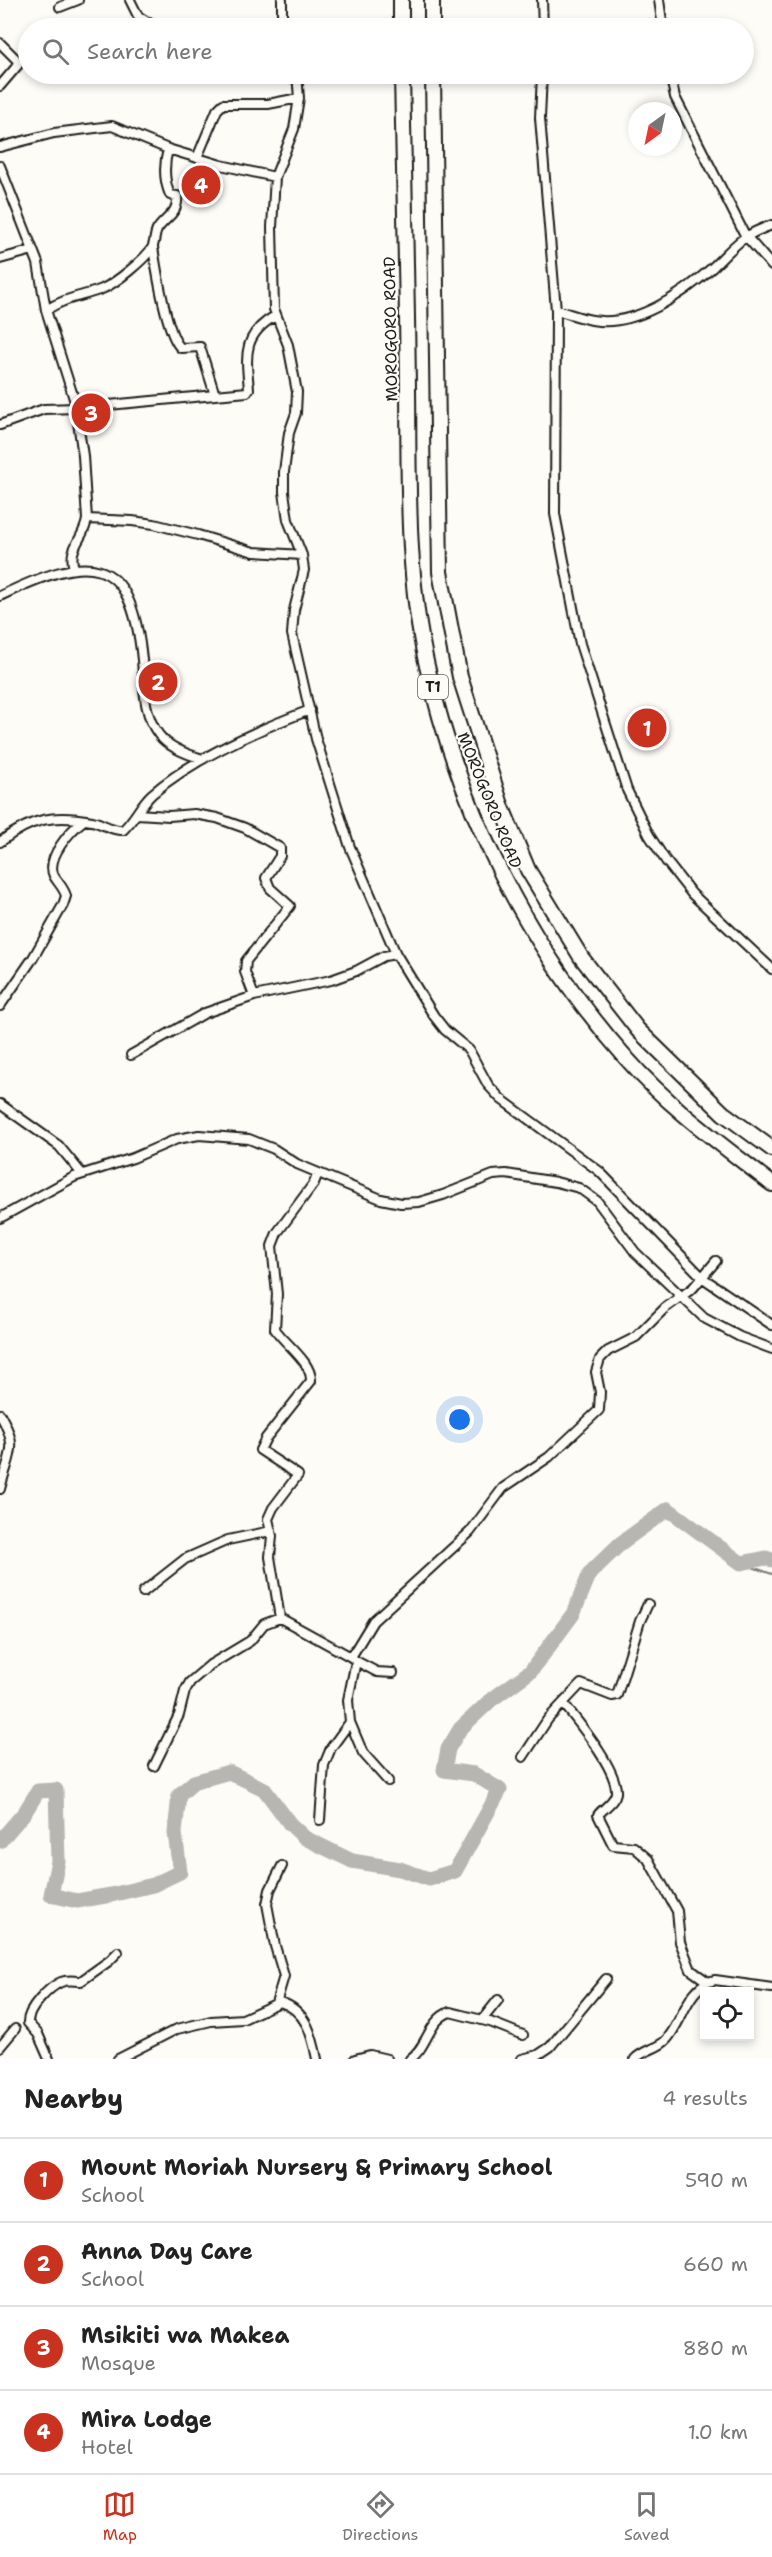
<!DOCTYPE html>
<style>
body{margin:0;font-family:"Shantell Sans",sans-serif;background:#f2f2f2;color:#222}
.controls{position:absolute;right:18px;bottom:18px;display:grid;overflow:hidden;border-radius:0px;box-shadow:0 3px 9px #0003}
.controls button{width:54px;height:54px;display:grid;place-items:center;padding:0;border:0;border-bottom:2px solid #e0e0e0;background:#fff;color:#222;font:30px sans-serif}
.compass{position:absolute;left:628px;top:102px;width:54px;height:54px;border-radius:50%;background:#fff;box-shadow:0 3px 9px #0003;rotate:213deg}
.you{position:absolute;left:460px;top:1420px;width:21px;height:21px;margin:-15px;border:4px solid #fff;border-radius:50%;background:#1a73e8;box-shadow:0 0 0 9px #1a73e833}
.badge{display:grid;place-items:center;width:39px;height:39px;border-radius:50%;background:#c8321e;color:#fff;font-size:20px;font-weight:700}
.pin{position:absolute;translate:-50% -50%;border:3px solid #fff;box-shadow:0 2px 6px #0006}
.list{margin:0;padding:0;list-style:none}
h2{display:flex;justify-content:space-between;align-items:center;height:78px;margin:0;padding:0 24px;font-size:26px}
h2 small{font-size:20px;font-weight:400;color:#767676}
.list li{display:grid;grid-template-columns:39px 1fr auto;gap:18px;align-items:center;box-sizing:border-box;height:84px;padding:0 24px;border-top:2px solid #e0e0e0}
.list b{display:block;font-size:22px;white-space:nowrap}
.list p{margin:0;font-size:20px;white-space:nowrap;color:#767676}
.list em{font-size:20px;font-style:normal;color:#767676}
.icon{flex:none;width:33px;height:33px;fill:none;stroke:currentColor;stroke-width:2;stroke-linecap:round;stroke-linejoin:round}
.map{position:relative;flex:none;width:772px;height:2059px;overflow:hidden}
.search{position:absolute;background:#fff;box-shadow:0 3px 9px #0003;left:18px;right:18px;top:18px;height:66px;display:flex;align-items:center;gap:15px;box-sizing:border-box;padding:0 21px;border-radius:33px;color:#767676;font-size:22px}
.sheet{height:414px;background:#fff}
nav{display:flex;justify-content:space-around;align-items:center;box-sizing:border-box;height:84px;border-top:2px solid #e0e0e0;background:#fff;font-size:16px;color:#767676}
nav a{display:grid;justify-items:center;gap:3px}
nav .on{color:#c8321e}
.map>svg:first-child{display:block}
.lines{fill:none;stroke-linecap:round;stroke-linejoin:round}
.stream{stroke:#797876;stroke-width:2}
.river{stroke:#b7b6b2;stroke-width:15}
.street-casing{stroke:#1c1c1c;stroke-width:12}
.highway-casing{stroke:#1c1c1c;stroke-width:18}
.street{stroke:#fdfcf7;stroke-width:8}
.highway{stroke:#fdfcf7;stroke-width:14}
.labels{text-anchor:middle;stroke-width:4.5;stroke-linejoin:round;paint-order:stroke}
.shield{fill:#fdfcf7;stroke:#605f5e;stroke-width:1.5}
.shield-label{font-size:15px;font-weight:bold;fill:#1c1c1c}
.street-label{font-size:16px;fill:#1c1c1c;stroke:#fdfcf7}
</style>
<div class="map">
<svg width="772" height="2059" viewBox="0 0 772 2059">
<rect width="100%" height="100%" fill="#fdfcf7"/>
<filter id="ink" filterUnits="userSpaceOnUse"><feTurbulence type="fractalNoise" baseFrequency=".0167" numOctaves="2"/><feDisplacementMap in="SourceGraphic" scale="12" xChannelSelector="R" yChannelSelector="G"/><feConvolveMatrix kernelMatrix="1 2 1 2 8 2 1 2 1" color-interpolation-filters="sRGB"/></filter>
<g filter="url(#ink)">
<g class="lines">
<!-- stream -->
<path class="stream" d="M741 1563 772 1574"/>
<!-- river -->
<path class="river" d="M0 1841 25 1812 38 1791 56 1790 58 1861 51 1895 77 1901 111 1895 153 1885 180 1872 175 1833 179 1795 194 1782 229 1772 264 1789 290 1824 305 1838 352 1861 400 1869 429 1879 455 1871 500 1790 474 1774 444 1770 448 1749 460 1729 491 1700 531 1671 573 1614 590 1573 621 1543 668 1509 741 1563 766 1558 772 1560"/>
<defs>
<path id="street" d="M130 0 138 16 157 28
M282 0V14L286 28
M542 0 543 28
M659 0 663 28
M60 7 78 0
M0 43 17 60 18 65 0 86
M285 74 299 81
M297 74 299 98 294 129 275 177 272 227 274 309 288 345 297 392 296 413 289 433 284 472V492L288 520 302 555 304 570 294 610 292 634 316 739 350 847 396 954 434 1016 445 1030 469 1050 488 1085 501 1099 599 1171 703 1278 772 1325
M542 74 540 118 556 310 555 514 580 644 627 790 649 835 666 861 692 894 772 969
M670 74 675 97 745 235 772 266
M0 147 54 133 112 126 168 149C164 164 164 181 170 195L177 196C179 214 165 217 157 230 154 236 155 243 152 248 144 260 116 283 102 289 81 297 67 297 46 310
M168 149 221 165 275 177
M197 158 217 110 223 104H268L299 98
M0 166 38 263 46 310 75 402 83 456 87 519C85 538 67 547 74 568
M153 247C156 267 167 337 181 348L200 347 215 395
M0 259 33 250
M556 310C568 313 580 318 592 320 635 328 683 294 713 267 736 245 740 236 772 225
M0 425 44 409 77 408 247 392 249 389C246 356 242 335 275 316
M87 519 132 521 154 524 198 535 254 552 302 555
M0 596C87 554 131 549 142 660 144 685 143 715 159 735 169 748 189 755 203 759
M137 814 169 816 194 814 217 818 245 828 280 848V856L266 878 270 888 290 906 246 961 245 972 254 996
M0 842C32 818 53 814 92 821 102 823 112 831 123 830 135 819 140 805 152 794 195 757 257 730 310 710
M0 1006 33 958 63 905 66 896C64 888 58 883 54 876 45 858 71 830 84 820
M131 1055 205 1013 254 996 331 980 356 971 384 956 396 954
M0 1104 59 1146 82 1174
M318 1173 314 1183 277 1233 272 1246 277 1294 275 1329C285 1344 312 1362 311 1381L266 1438 260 1450 298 1475 273 1508 268 1519 272 1536 270 1557 280 1618 351 1657 373 1621 470 1532 503 1488 549 1457 599 1410 600 1392 596 1372 600 1359 608 1351 636 1337 665 1308 693 1288 716 1261
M0 1218 74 1177 133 1158 177 1139 199 1135 249 1139 274 1149 297 1164 381 1199 401 1203 419 1202 443 1195 493 1175 506 1174 556 1182 579 1188 597 1201 635 1252 704 1318 740 1337 772 1349
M0 1414C20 1450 9 1453 0 1489
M143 1592 185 1559 228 1540 271 1531
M356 1661 377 1672 393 1673
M564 1704C578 1722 618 1770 616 1793 614 1803 603 1808 598 1815L613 1845 634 1847 648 1859 677 1911 680 1942 691 1970 708 1982
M350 1722 363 1753 388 1781
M523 1757 548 1719 581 1684 612 1696 617 1695 640 1621 648 1604
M154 1766 179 1715 185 1691 190 1682 210 1665 250 1641 264 1624 280 1618
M320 1820 324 1765 331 1748 350 1722 348 1700 356 1661 351 1657
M276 2003 284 1976 275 1946 267 1904 270 1890 282 1866
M482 2020 498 2000
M0 2047 15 2029
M49 2059 38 2034 28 2023C27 2010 49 1987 61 1982 68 1979 74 1981 81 1981L109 1961 118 1952
M118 2059 177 2029 211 2021 243 2019 280 2002C306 2010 312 2034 317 2059
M355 2059 370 2055 387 2059
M410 2059C428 2047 428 2020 450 2012L490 2022 523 2035
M522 2059 538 2055 550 2047 606 1979
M635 2059C644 2049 659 2049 667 2039 683 2021 688 1985 715 1980L772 1988"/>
<path id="highway" d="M401 0V28
M432 0V28
M402 74C404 179 407 284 408 389 409 481 406 576 427 666 460 811 528 948 627 1059 669 1107 722 1145 772 1184
M433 74 440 572 460 677 501 805 528 870 581 957 638 1030 723 1113 772 1149"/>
</defs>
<!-- street casing -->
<use href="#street" class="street-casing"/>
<!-- highway casing -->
<use href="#highway" class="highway-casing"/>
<!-- street -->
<use href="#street" class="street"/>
<!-- highway -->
<use href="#highway" class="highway"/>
</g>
</g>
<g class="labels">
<!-- shield labels -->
<rect class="shield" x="418" y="675" width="30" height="24" rx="4.5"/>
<g class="shield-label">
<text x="433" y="692">T1</text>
</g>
<!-- street labels -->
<g class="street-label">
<text transform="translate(390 329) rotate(-91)" y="6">MOROGORO ROAD</text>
<text transform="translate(490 800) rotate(68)" y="6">MOROGORO ROAD</text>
</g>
</g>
</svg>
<div class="controls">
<button><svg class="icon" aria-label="locate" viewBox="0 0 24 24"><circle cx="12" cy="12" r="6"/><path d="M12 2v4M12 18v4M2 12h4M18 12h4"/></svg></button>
</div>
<svg class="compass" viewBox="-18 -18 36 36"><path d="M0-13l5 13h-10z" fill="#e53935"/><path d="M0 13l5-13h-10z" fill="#767676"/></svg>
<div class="you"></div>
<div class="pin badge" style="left:647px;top:728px">1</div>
<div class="pin badge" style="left:158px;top:682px">2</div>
<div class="pin badge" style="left:91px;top:413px">3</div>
<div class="pin badge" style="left:201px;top:185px">4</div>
<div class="search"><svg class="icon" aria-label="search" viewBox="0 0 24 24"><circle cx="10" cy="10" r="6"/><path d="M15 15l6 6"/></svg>Search here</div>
</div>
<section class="sheet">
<h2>Nearby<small>4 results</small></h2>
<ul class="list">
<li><span class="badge">1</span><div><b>Mount Moriah Nursery &amp; Primary School</b><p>School</p></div><em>590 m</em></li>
<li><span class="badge">2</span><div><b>Anna Day Care</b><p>School</p></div><em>660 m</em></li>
<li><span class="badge">3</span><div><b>Msikiti wa Makea</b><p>Mosque</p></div><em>880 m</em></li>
<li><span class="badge">4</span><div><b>Mira Lodge</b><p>Hotel</p></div><em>1.0 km</em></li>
</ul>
</section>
<nav>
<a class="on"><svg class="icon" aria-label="map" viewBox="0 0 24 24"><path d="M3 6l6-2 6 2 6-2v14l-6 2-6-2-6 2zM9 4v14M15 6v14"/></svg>Map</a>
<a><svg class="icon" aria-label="directions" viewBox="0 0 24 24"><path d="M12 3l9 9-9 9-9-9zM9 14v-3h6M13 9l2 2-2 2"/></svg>Directions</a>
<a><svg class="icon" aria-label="saved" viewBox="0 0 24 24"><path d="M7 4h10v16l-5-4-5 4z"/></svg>Saved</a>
</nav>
